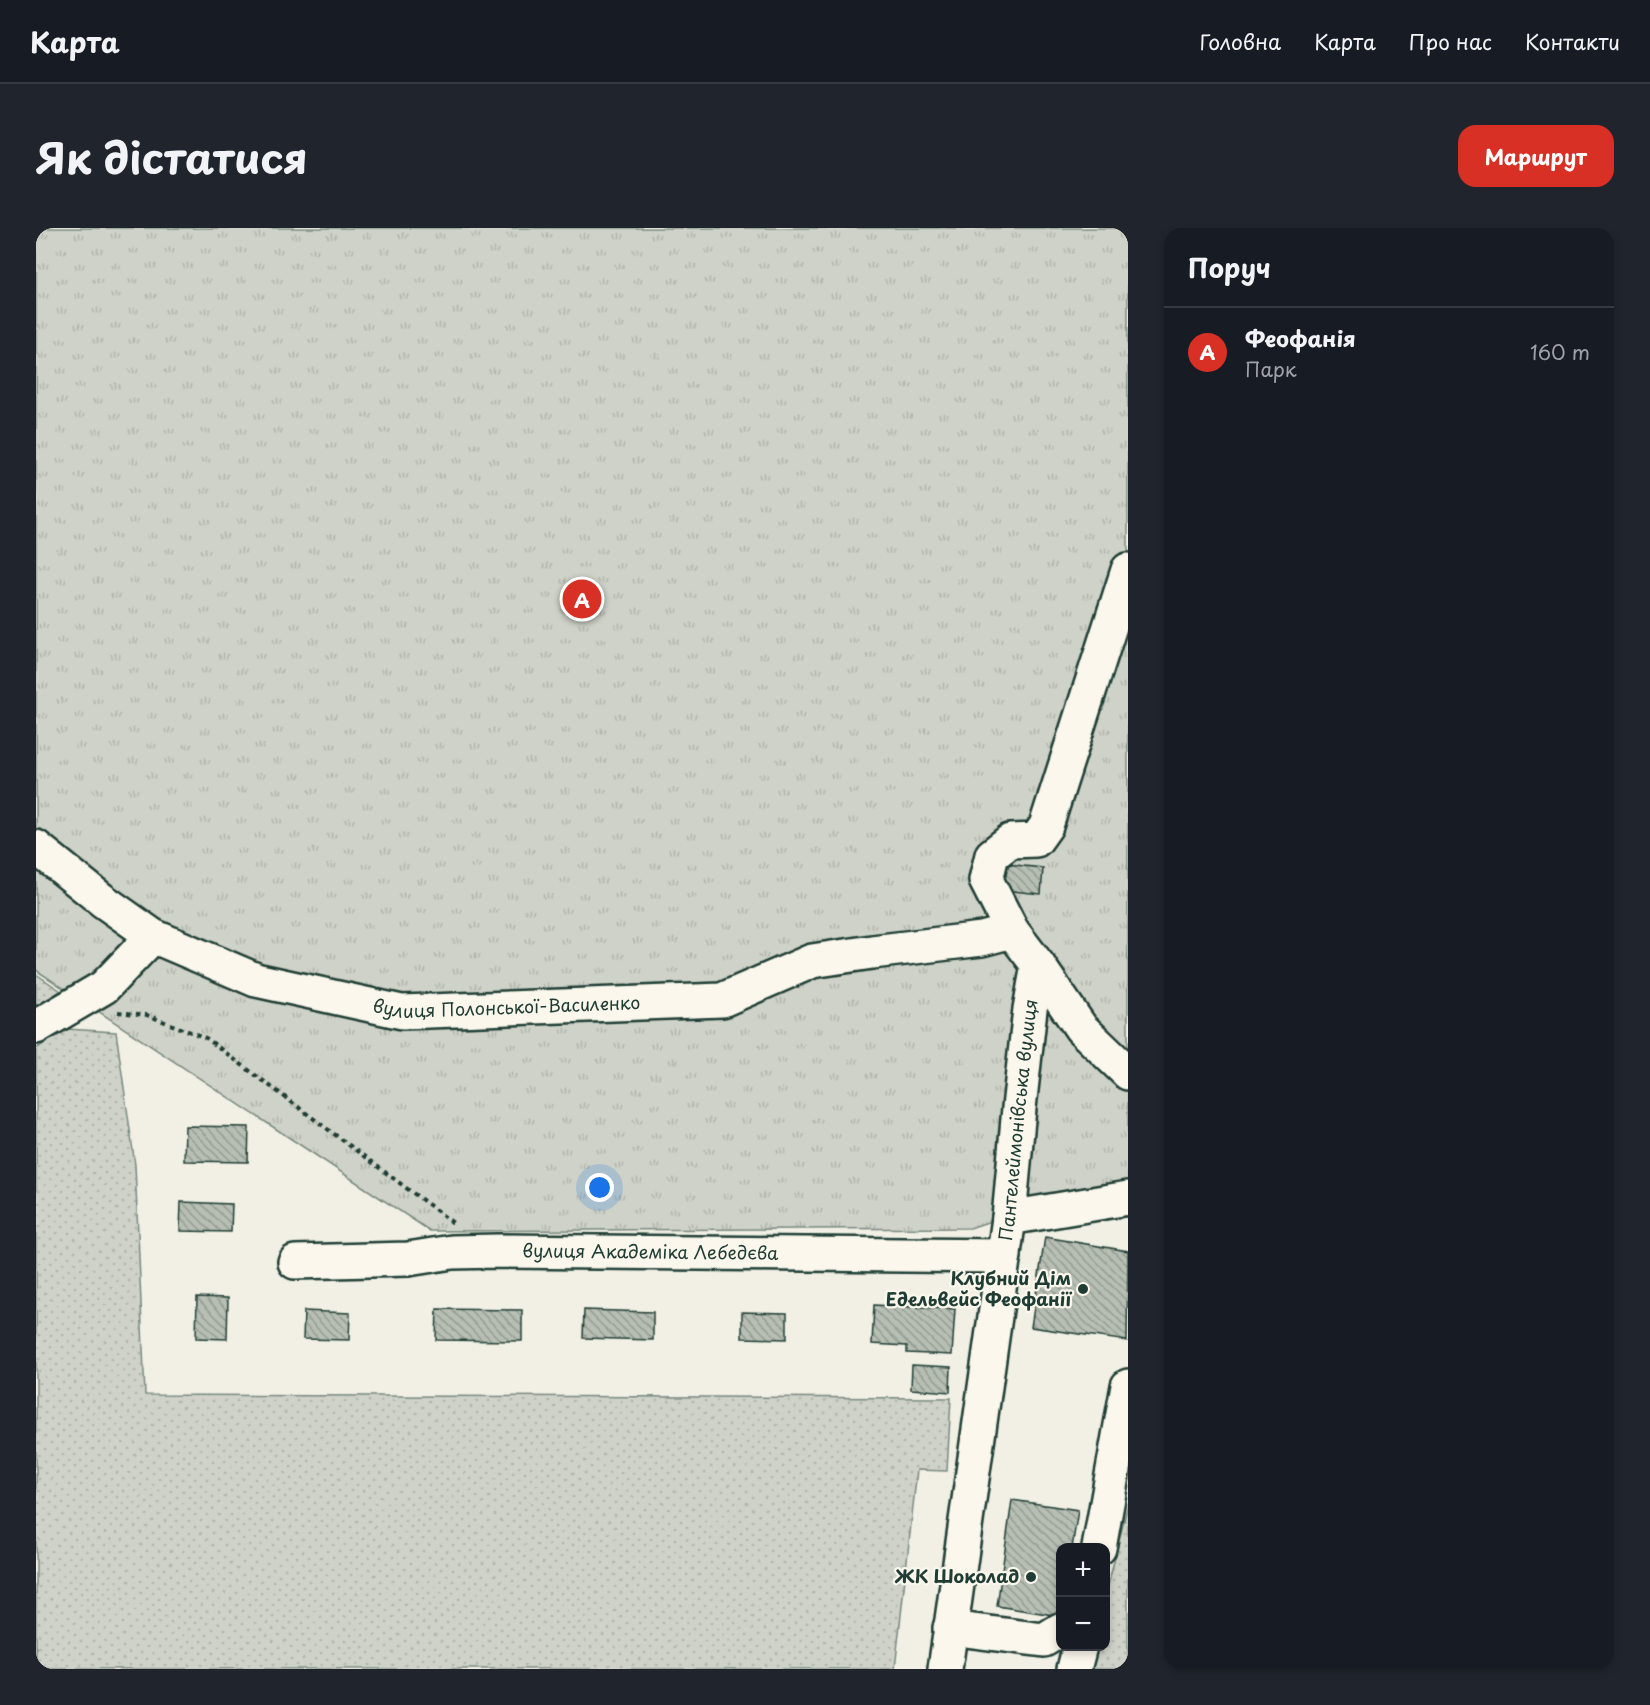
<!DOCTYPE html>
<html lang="uk">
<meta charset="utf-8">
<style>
body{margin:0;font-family:"Playpen Sans",sans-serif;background:#20242c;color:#f1f3f6}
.controls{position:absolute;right:18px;bottom:18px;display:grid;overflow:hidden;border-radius:12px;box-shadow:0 3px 9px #0003}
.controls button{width:54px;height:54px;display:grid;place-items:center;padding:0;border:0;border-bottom:2px solid #363941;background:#171b24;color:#f1f3f6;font:30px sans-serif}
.you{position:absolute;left:564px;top:960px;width:21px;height:21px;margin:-15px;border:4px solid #fff;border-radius:50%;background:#1a73e8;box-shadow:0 0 0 9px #1a73e833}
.badge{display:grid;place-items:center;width:39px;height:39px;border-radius:50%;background:#d93025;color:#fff;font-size:20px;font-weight:700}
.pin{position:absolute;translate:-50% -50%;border:3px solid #fff;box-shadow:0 2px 6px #0006}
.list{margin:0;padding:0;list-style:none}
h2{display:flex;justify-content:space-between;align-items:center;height:78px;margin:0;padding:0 24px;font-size:26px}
h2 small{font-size:20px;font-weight:400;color:#9ea1a6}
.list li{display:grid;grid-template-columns:39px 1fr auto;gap:18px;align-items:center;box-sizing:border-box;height:90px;padding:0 24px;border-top:2px solid #363941}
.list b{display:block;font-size:22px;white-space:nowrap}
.list p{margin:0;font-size:20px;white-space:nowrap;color:#9ea1a6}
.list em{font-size:20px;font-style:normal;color:#9ea1a6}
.map{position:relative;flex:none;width:1092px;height:1441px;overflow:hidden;border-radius:18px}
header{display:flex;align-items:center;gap:36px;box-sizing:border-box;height:84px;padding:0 30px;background:#171b24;border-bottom:2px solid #363941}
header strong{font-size:28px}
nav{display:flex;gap:33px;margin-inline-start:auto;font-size:21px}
.intro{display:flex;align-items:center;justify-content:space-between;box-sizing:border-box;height:144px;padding:0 36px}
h1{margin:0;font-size:42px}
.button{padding:15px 27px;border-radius:18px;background:#d93025;color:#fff;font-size:21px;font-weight:700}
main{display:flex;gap:36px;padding:0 36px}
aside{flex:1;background:#171b24;border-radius:18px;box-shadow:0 3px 9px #0003}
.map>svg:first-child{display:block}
.grass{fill:url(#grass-dots);stroke:#77887e;stroke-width:1.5}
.park{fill:url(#park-tufts);stroke:#77887e;stroke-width:1.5}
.building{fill:url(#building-back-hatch);stroke:#1f3d34;stroke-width:1.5}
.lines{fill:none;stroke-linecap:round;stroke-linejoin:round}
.minor-casing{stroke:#1f3d34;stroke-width:38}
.path{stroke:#1f3d34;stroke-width:4;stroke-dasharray:4.5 4.5;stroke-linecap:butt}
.minor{stroke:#fbf7ec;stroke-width:33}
.poi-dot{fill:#1f3d34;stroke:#fbf7ec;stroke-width:2}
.labels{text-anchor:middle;stroke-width:4.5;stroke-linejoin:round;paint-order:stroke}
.street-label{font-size:18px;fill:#1f3d34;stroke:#fbf7ec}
.poi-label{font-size:18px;font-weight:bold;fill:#1f3d34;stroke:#fbf7ec;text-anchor:end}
</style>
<header>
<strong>Карта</strong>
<nav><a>Головна</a><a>Карта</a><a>Про нас</a><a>Контакти</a></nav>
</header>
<div class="intro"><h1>Як дістатися</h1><a class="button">Маршрут</a></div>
<main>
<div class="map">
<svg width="1092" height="1441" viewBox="0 0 1092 1441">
<defs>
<pattern id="grass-dots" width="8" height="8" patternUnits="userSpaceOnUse" patternTransform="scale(1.5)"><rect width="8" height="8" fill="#cfd2c8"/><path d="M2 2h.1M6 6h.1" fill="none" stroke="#b1b5ac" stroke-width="1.8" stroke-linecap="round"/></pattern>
<pattern id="park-tufts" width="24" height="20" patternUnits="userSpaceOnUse" patternTransform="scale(1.5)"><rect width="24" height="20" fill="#cfd2c8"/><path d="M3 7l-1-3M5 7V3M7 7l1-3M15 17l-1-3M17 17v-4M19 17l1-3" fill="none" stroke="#b1b5ac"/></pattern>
<pattern id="building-back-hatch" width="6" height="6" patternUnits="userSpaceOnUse" patternTransform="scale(1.5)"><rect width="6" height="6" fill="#b7beb3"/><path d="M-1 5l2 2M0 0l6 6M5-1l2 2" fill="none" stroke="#949c92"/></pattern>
</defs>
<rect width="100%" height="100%" fill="#f2f0e5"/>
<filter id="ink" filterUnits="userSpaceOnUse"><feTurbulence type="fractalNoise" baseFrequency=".0167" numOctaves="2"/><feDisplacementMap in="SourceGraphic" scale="12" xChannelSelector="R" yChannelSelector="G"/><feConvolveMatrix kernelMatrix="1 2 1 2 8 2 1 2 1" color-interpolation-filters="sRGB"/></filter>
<g filter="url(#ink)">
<!-- grass -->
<path class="grass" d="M0 746 25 763 0 779Z
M30 801 80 804 99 937 109 1167 915 1170 911 1243 881 1242 859 1441H0V821Z
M1092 1276V1441H1051L1057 1419 1070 1418V1366Z"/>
<!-- park -->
<path class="park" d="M0 0H1092V991L1062 957 934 1000 394 1003 0 742Z"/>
<!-- building -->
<path class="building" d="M969 636 1007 640 1005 666 967 662Z
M149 898 213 899 212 934 148 933Z
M145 974 196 976 195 1004 144 1003Z
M1009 1009 1092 1023 1091 1113 995 1099Z
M161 1069 192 1070 191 1111 160 1110Z
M838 1077 919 1081 916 1127 871 1125V1118L836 1116Z
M401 1081 486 1082V1113L400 1112Z
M548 1082 617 1084V1112L547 1110Z
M268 1083 314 1085 313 1112 267 1111Z
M706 1084 751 1085V1111L706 1110Z
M876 1137 915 1139 914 1164 875 1161Z
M976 1272 1042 1282 1036 1320H1024V1388L961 1378Z"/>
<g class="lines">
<defs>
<g id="minor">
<path d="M1092 342 1010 598 1000 612 974 613 956 627 950 652 976 703 1002 737 1045 800 1092 845"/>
<path id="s1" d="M0 619 66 672 117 708 220 752 366 784 686 772 776 733 836 724 946 711 976 703"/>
<path d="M0 799 68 759 117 708"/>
<path d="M973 990 1092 970"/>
<path id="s2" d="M259 1034 372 1031 416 1024 462 1023 968 1028"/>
<path d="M1063 1320 1092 1158"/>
<path d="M914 1400 1008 1412 1024 1402"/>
<path id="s3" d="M909 1441 973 990 983 880 994 781 1002 737"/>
<path d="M1038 1441 1044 1418"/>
</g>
</defs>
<!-- minor casing -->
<use href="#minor" class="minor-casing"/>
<!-- path -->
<path class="path" d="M82 784 111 787 170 810 417 995"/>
<!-- minor -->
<use href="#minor" class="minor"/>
</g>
</g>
<!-- markers -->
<g class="poi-dot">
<circle cx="1047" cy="1061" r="6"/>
<circle cx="995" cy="1349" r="6"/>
</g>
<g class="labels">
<!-- street labels -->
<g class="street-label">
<text dy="6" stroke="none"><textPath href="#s1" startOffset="513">вулиця Полонської-Василенко</textPath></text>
<text dy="6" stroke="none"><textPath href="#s3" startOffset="554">Пантелеймонівська вулиця</textPath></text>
<text dy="6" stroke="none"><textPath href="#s2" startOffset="356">вулиця Академіка Лебедєва</textPath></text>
</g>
<!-- poi labels -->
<g class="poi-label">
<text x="1035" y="1057">Клубний Дім<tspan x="1035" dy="21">Едельвейс Феофанії</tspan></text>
<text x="983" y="1355">ЖК Шоколад</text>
</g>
</g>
</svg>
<div class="controls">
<button>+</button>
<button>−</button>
</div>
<div class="you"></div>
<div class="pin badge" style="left:546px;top:371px">A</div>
</div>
<aside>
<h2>Поруч<small></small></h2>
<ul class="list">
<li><span class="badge">A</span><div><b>Феофанія</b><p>Парк</p></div><em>160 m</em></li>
</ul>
</aside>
</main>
